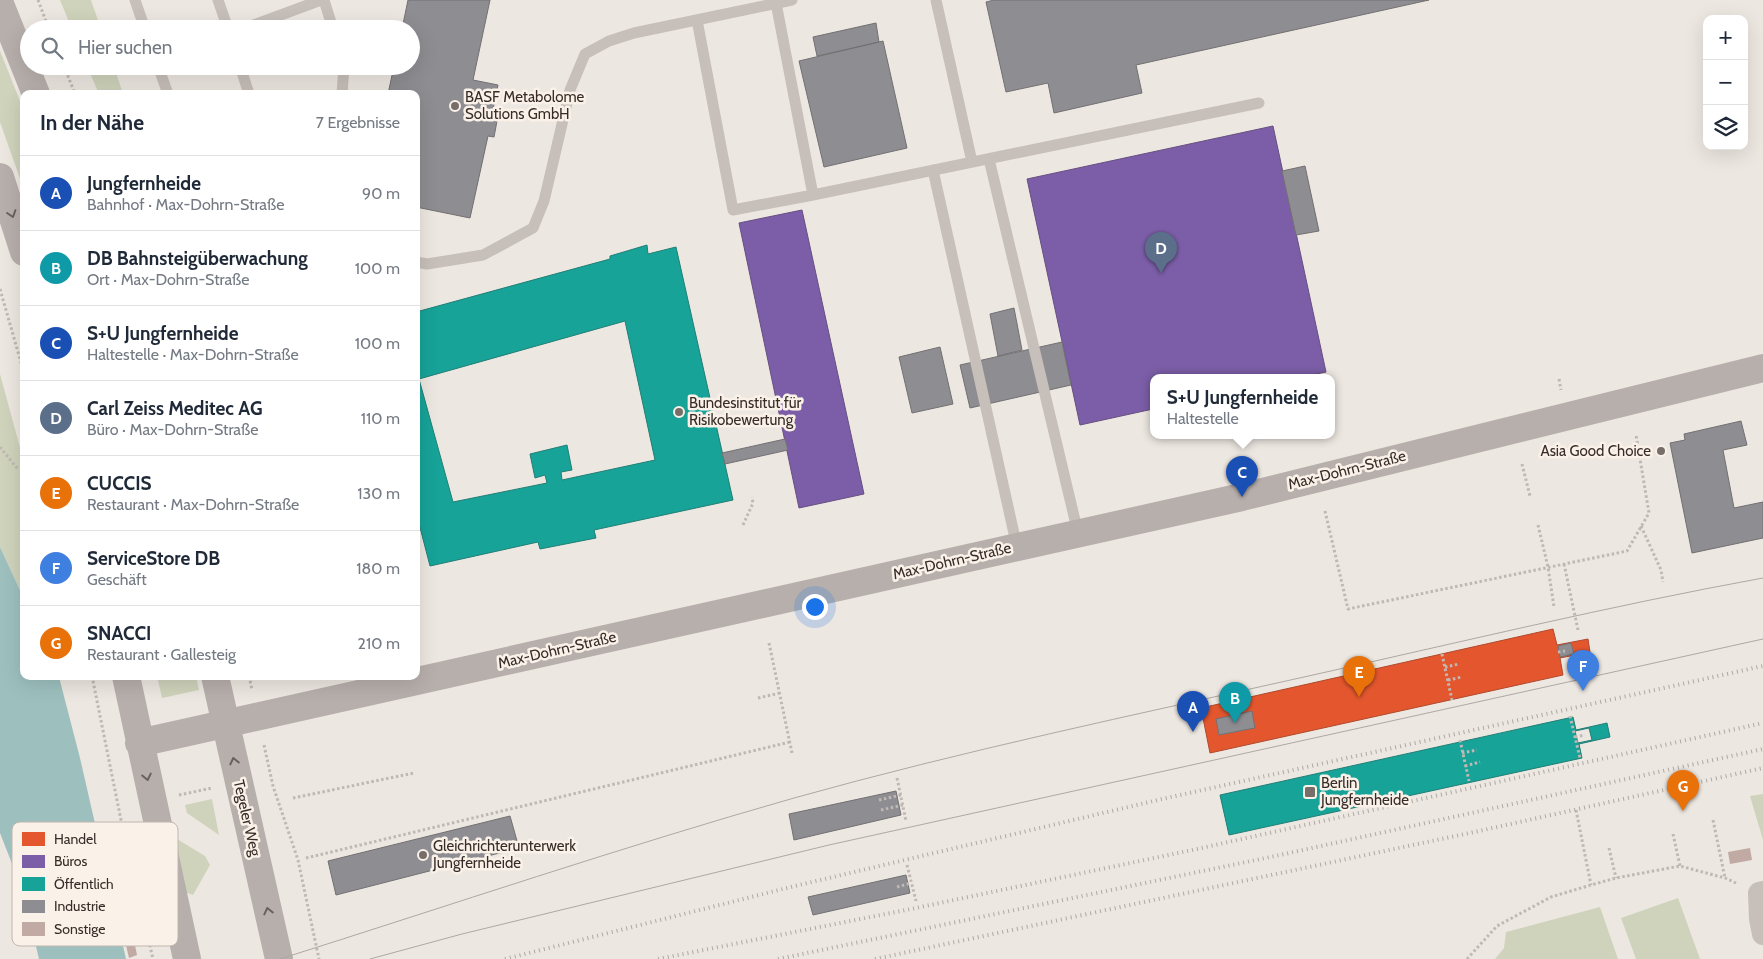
<!DOCTYPE html>
<html lang="de">
<meta charset="utf-8">
<style>
body{margin:0;font-family:Cabin,sans-serif;background:#f2f2f3;color:#1f2937}
.controls{position:absolute;right:15px;top:15px;display:grid;overflow:hidden;border-radius:10px;box-shadow:0 5px 20px #0002}
.controls button{width:45px;height:45px;display:grid;place-items:center;padding:0;border:0;border-bottom:1px solid #e0e1e3;background:#fff;color:#1f2937;font:25px sans-serif}
.you{position:absolute;left:814px;top:606px;width:18px;height:18px;margin:-12px;border:4px solid #fff;border-radius:50%;background:#1a73e8;box-shadow:0 0 0 8px #1a73e833}
.badge{display:grid;place-items:center;width:32px;height:32px;border-radius:50%;background:#7c3aed;color:#fff;font-size:16px;font-weight:700}
.pin{position:absolute;translate:-50% -41px;filter:drop-shadow(0 1px 2px #0008)}
.pin::after{content:'';position:absolute;top:26px;width:18px;height:15px;background:inherit;clip-path:polygon(0 0,100% 0,50% 100%)}
.popup{position:absolute;left:1150px;top:374px;width:185px;height:65px;box-sizing:border-box;display:grid;place-content:center;border-radius:10px;background:#fff;filter:drop-shadow(0 1px 4px #0005);font-size:16px;white-space:nowrap;color:#747a83}
.popup b{font-size:19px;color:#1f2937}
.popup::after{content:'';position:absolute;left:50%;top:100%;margin-left:-10px;border:10px solid transparent;border-top-color:#fff}
.list{margin:0;padding:0;list-style:none}
h2{display:flex;justify-content:space-between;align-items:center;height:65px;margin:0;padding:0 20px;font-size:21px}
h2 small{font-size:16px;font-weight:400;color:#747a83}
.list li{display:grid;grid-template-columns:32px 1fr auto;gap:15px;align-items:center;box-sizing:border-box;height:75px;padding:0 20px;border-top:1px solid #e0e1e3}
.list b{display:block;font-size:19px;white-space:nowrap}
.list p{margin:0;font-size:16px;white-space:nowrap;color:#747a83}
.list em{font-size:16px;font-style:normal;color:#747a83}
.icon{flex:none;width:28px;height:28px;fill:none;stroke:currentColor;stroke-width:2;stroke-linecap:round;stroke-linejoin:round}
.map{position:relative;flex:none;width:1763px;height:959px;overflow:hidden}
.search{position:absolute;background:#fff;box-shadow:0 5px 20px #0002;left:20px;top:20px;width:400px;height:55px;display:flex;align-items:center;gap:12px;box-sizing:border-box;padding:0 18px;border-radius:28px;color:#747a83;font-size:19px}
.panel{position:absolute;background:#fff;box-shadow:0 5px 20px #0002;left:20px;top:90px;width:400px;height:590px;border-radius:10px}
.map>svg:first-child{display:block}
.green{fill:#cfd3bb}
.water{fill:#9dc0be}
.shops{fill:#e4572e;stroke:#b04a2c}
.offices{fill:#7b5ea7;stroke:#674f81}
.public{fill:#17a398;stroke:#217f76;fill-rule:evenodd}
.industry{fill:#8d8d92;stroke:#737072}
.building{fill:#c1aaa3}
.lines{fill:none;stroke-linecap:round;stroke-linejoin:round}
.path{stroke:#bfb8b3;stroke-width:3;stroke-dasharray:2.5 2.5;stroke-linecap:butt}
.lane{stroke:#c7bfba;stroke-width:11}
.street{stroke:#c7bfba;stroke-width:22}
.secondary{stroke:#b7afab;stroke-width:28}
.tram{stroke:#aea8a5;stroke-width:1}
.rail{stroke:#aea8a5;stroke-width:4;stroke-dasharray:1 4;stroke-linecap:butt}
.oneway{stroke:#6a605c}
.poi-dot{fill:#776d69;stroke:#faf1e9;stroke-width:2}
.labels{text-anchor:middle;stroke-width:5;stroke-linejoin:round;paint-order:stroke}
.poi-label{font-size:15px;fill:#372c28;stroke:#faf1e9;text-anchor:start}
.street-label{font-size:15px;fill:#372c28;stroke:#faf1e9}
.key{fill:#faf1e9;stroke:#c0b6af;stroke-width:1}
.key-label{font-size:14px;fill:#372c28}
</style>
<div class="map">
<svg width="1763" height="959" viewBox="0 0 1763 959">
<rect width="100%" height="100%" fill="#ede7e1"/>
<!-- green -->
<path class="green" d="M60 0H91L101 29H72Z
M0 51 24 111V190L0 122Z
M87 66H114L123 94H99Z
M0 374 24 462V599L0 547Z
M157 676H196L199 690 162 698Z
M1763 794V840L1750 796Z
M212 799 219 835 187 813 185 805Z
M172 838 177 839 205 856 210 865 193 895 185 892Z
M1678 898 1700 959H1636L1621 918Z
M1600 907 1618 959H1495L1504 948 1506 932Z"/>
<!-- water -->
<path class="water" d="M0 547 24 599V676L59 677 80 758 126 959H39L23 892 0 833Z"/>
<!-- shops -->
<path class="shops" d="M1553 629 1557 645 1588 639 1590 652 1560 658 1563 675 1210 753 1201 708Z"/>
<!-- offices -->
<path class="offices" d="M1273 126 1326 372 1297 378H1153V409L1080 425 1027 179Z
M802 210 864 494 799 508 739 223Z"/>
<!-- public -->
<path class="public" d="M647 245 648 254 676 247 733 500 594 530 596 538 540 549 538 542 430 566 416 512V312L610 259V256ZM625 321 655 460 562 480 561 472 572 470 567 445 530 454 535 478 545 475 547 483 453 502 419 379Z
M1573 717 1576 730 1607 723 1610 737 1579 744 1582 758 1229 835 1220 795Z
M1589 728 1592 740 1578 743 1575 731Z"/>
<!-- industry -->
<path class="industry" d="M408 0H490L473 80 498 85 491 119 497 121 494 137 488 136 470 218 416 207V94H388L394 66H411V29H402Z
M994 0H1429L1136 65 1142 93 1054 113 1048 83 1006 92 986 2Z
M876 23 879 42 817 56 813 37Z
M883 41 907 148 824 167 799 61Z
M1305 166 1319 231 1296 235 1282 171Z
M1014 308 1022 350 998 356 990 314Z
M1062 342 1071 385 970 408 960 365Z
M940 347 953 404 912 413 899 357Z
M1741 421 1747 445 1723 450 1734 508 1763 502V538L1692 553 1670 443 1685 440 1684 434Z
M785 439 788 450 725 464 722 453Z
M1571 643 1574 654 1560 657 1558 646Z
M1252 711 1255 728 1219 735 1216 719Z
M896 791 901 815 794 840 789 814Z
M510 816 519 848 336 895 328 861Z
M906 875 910 893 813 915 808 897Z"/>
<!-- building -->
<path class="building" d="M1750 848 1752 860 1730 864 1728 852Z
M131 926 137 955 129 958 122 928Z"/>
<g class="lines">
<!-- path -->
<path class="path" d="M38 0 49 29
M64 66 75 94
M0 289 24 373
M1559 379 1561 390
M0 447 16 467 24 470
M1522 464 1530 496
M1325 511 1348 609 1627 551 1649 513 1636 435
M743 525 753 503 752 497
M1538 525 1548 567 1554 607
M1641 526 1661 570 1663 582
M1564 564 1578 630
M769 643 792 753
M1558 652 1565 651
M1442 654 1452 700
M1445 667 1459 664
M92 676 121 820 153 959
M249 676 252 690
M1448 680 1462 677
M758 698 780 693
M1570 716 1580 758
M1575 737 1585 735
M1460 740 1469 781
M264 745 273 786 298 860 319 959
M1462 753 1477 750
M1465 766 1480 762
M897 778 906 821
M179 795 212 788
M293 798 414 773
M879 800 901 795
M881 810 903 805
M1576 810 1591 885
M1713 820 1725 878
M1673 834 1680 866
M1609 848 1616 878
M306 858 790 742
M907 865 916 901
M897 887 911 883
M1467 959 1497 926 1551 897 1591 885 1616 878 1680 866 1725 878 1736 883"/>
<!-- lane -->
<path class="lane" d="M135 0 145 29
M218 0 228 29
M324 0 333 29
M936 0 972 162
M776 3 813 195
M697 20 733 210 813 195 1259 103
M243 29 321 0
M158 66 168 94
M240 66 249 94
M342 94 344 66
M989 159 1078 533
M933 170 1017 547
M416 262 427 264 483 255 533 228 544 201 570 90 585 54 609 41 634 33 792 0"/>
<!-- street -->
<path class="street" d="M1763 892 1759 893 1760 919 1763 934"/>
<!-- secondary -->
<path class="secondary" d="M0 4 36 94
M0 177 24 252
M126 676 187 959
M215 676 279 959
M139 743 1242 497 1763 368"/>
<!-- tram -->
<path class="tram" d="M280 959C451 905 622 847 794 798 962 751 1134 715 1304 677 1457 643 1609 606 1763 578
M370 959 462 934 829 845 1763 639"/>
<!-- rail -->
<path class="rail" d="M505 959 795 886 1162 799 1763 666
M658 959 911 909 1197 849 1763 723
M778 959 1280 855 1763 749
M875 959 1479 831 1763 768"/>
</g>
<!-- one-way arrows -->
<defs><path id="oneway-chevron" d="M-2-3.5L2.5 0L-2 3.5" fill="none" stroke-width="1.6" stroke-linecap="round" stroke-linejoin="round" transform="scale(1.25)"/></defs>
<g class="oneway">
<use href="#oneway-chevron" transform="translate(12 214) rotate(72)"/>
<use href="#oneway-chevron" transform="translate(234 761) rotate(-103)"/>
<use href="#oneway-chevron" transform="translate(147 777) rotate(78)"/>
<use href="#oneway-chevron" transform="translate(268 911) rotate(-103)"/>
</g>
<!-- markers -->
<g class="poi-dot">
<circle cx="455" cy="106" r="5"/>
<circle cx="679" cy="412" r="5"/>
<circle cx="1661" cy="451" r="5"/>
<rect x="1304" y="786" width="12" height="12" rx="2.5"/>
<circle cx="423" cy="855" r="5"/>
</g>
<g class="labels">
<!-- poi labels -->
<g class="poi-label">
<text x="465" y="102">BASF Metabolome<tspan x="465" dy="17">Solutions GmbH</tspan></text>
<text x="689" y="408">Bundesinstitut für<tspan x="689" dy="17">Risikobewertung</tspan></text>
<text x="1651" y="456" text-anchor="end">Asia Good Choice</text>
<text x="1321" y="788">Berlin<tspan x="1321" dy="17">Jungfernheide</tspan></text>
<text x="433" y="851">Gleichrichterunterwerk<tspan x="433" dy="17">Jungfernheide</tspan></text>
</g>
<!-- street labels -->
<g class="street-label">
<text transform="translate(1347 470) rotate(-14)" y="5">Max-Dohrn-Straße</text>
<text transform="translate(952 561) rotate(-13)" y="5">Max-Dohrn-Straße</text>
<text transform="translate(557 650) rotate(-13)" y="5">Max-Dohrn-Straße</text>
<text transform="translate(247 818) rotate(77)" y="5">Tegeler Weg</text>
</g>
</g>
<!-- legend -->
<rect x="12" y="822" width="166" height="124" rx="8" class="key"/>
<rect x="22" y="832" width="23" height="14" fill="#e4572e"/>
<rect x="22" y="855" width="23" height="13" fill="#7b5ea7"/>
<rect x="22" y="877" width="23" height="14" fill="#17a398"/>
<rect x="22" y="900" width="23" height="13" fill="#8d8d92"/>
<rect x="22" y="922" width="23" height="14" fill="#c1aaa3"/>
<g class="key-label">
<text x="54" y="844">Handel</text>
<text x="54" y="866">Büros</text>
<text x="54" y="889">Öffentlich</text>
<text x="54" y="911">Industrie</text>
<text x="54" y="934">Sonstige</text>
</g>
</svg>
<div class="controls">
<button>+</button>
<button>−</button>
<button><svg class="icon" aria-label="layers" viewBox="0 0 24 24"><path d="M12 4l9 5-9 5-9-5zM3 14l9 5 9-5"/></svg></button>
</div>
<div class="you"></div>
<div class="pin badge" style="left:1193px;top:732px;background:#1a4fb4">A</div>
<div class="pin badge" style="left:1235px;top:723px;background:#0f9aa8">B</div>
<div class="pin badge" style="left:1242px;top:497px;background:#1a4fb4">C</div>
<div class="popup"><b>S+U Jungfernheide</b>Haltestelle</div>
<div class="pin badge" style="left:1161px;top:273px;background:#5c6f8a">D</div>
<div class="pin badge" style="left:1359px;top:697px;background:#e8710a">E</div>
<div class="pin badge" style="left:1583px;top:691px;background:#3f7fe0">F</div>
<div class="pin badge" style="left:1683px;top:811px;background:#e8710a">G</div>
<div class="search"><svg class="icon" aria-label="search" viewBox="0 0 24 24"><circle cx="10" cy="10" r="6"/><path d="M15 15l6 6"/></svg>Hier suchen</div>
<section class="panel">
<h2>In der Nähe<small>7 Ergebnisse</small></h2>
<ul class="list">
<li><span class="badge" style="background:#1a4fb4">A</span><div><b>Jungfernheide</b><p>Bahnhof · Max-Dohrn-Straße</p></div><em>90 m</em></li>
<li><span class="badge" style="background:#0f9aa8">B</span><div><b>DB Bahnsteigüberwachung</b><p>Ort · Max-Dohrn-Straße</p></div><em>100 m</em></li>
<li><span class="badge" style="background:#1a4fb4">C</span><div><b>S+U Jungfernheide</b><p>Haltestelle · Max-Dohrn-Straße</p></div><em>100 m</em></li>
<li><span class="badge" style="background:#5c6f8a">D</span><div><b>Carl Zeiss Meditec AG</b><p>Büro · Max-Dohrn-Straße</p></div><em>110 m</em></li>
<li><span class="badge" style="background:#e8710a">E</span><div><b>CUCCIS</b><p>Restaurant · Max-Dohrn-Straße</p></div><em>130 m</em></li>
<li><span class="badge" style="background:#3f7fe0">F</span><div><b>ServiceStore DB</b><p>Geschäft</p></div><em>180 m</em></li>
<li><span class="badge" style="background:#e8710a">G</span><div><b>SNACCI</b><p>Restaurant · Gallesteig</p></div><em>210 m</em></li>
</ul>
</section>
</div>
